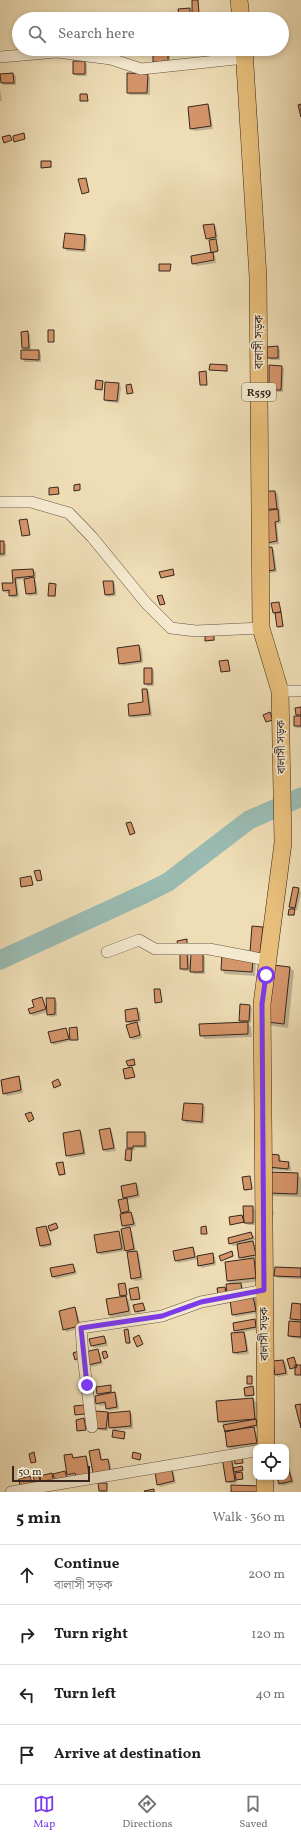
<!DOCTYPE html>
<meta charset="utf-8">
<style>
body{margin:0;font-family:Vollkorn,"Noto Serif Bengali",serif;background:#f2f2f2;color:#202124}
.controls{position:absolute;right:12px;bottom:12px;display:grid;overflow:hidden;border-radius:8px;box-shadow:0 2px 6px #0003}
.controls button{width:36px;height:36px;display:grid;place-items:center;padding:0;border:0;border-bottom:1px solid #e0e0e0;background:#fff;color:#202124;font:20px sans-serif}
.scale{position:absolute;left:12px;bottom:10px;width:78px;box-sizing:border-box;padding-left:4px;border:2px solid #38261e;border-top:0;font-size:11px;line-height:14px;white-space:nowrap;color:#38261e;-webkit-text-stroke:3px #f4e9cf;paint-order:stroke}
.stop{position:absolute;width:12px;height:12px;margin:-9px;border:3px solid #7c3aed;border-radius:50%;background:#fff}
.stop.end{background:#7c3aed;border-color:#fff;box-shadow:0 1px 4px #0008}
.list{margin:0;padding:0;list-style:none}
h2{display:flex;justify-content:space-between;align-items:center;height:52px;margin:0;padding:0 16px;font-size:17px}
h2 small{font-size:13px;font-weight:400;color:#757577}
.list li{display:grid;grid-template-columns:26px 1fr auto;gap:12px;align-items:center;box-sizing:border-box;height:60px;padding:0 16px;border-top:1px solid #e0e0e0}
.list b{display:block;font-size:15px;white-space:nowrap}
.list p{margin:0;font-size:13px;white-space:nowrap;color:#757577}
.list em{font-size:13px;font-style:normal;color:#757577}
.icon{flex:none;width:22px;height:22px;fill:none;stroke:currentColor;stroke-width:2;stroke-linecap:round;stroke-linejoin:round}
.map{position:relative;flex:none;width:301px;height:1492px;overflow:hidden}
.search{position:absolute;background:#fff;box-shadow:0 2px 6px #0003;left:12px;right:12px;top:12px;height:44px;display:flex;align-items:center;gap:10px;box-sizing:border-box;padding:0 14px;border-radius:22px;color:#757577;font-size:15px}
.sheet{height:292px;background:#fff}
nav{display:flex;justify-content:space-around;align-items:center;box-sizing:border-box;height:56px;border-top:1px solid #e0e0e0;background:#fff;font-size:11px;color:#757577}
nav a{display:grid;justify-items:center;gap:2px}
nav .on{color:#7c3aed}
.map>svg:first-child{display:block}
.shadow{fill:#0003}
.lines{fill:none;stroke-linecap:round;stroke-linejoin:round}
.river{stroke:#9abbb2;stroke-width:19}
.building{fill:#d5956a;stroke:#38261e}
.minor-casing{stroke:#665444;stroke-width:12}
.primary-casing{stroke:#38261e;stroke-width:18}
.minor{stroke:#f4e9cf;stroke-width:11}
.primary{stroke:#e7be7a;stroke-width:17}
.route{stroke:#7c3aed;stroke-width:5}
.labels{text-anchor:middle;stroke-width:3.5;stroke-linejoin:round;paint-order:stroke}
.shield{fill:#f4e9cf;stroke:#706053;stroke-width:1}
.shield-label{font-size:11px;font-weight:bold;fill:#38261e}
.street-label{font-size:12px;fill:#38261e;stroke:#f4e9cf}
</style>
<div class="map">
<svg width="301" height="1492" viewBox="0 0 301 1492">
<rect width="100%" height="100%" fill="#eeddb5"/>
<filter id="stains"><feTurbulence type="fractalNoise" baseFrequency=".005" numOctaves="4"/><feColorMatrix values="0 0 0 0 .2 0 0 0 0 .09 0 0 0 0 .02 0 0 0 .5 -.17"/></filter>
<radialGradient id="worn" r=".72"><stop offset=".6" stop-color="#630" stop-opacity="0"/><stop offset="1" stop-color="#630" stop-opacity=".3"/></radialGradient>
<!-- shadow -->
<path class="shadow" d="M193 0H198L199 14 193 13Z
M189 9 191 15 182 16 185 19H170L182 17 180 15Z
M167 53 170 56V63L157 64 154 61Z
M84 62 87 64V76H77L74 74Z
M13 74 16 76V85H4L2 83Z
M147 75 150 77V95H130L128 93Z
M0 89 2 101H0Z
M208 105 210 108 213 129 194 131 191 128Z
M50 162 52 168 42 167Z
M213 225 216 227 218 239 215 240 218 252 213 253 210 240 206 238Z
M85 236 87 238 86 252 67 251 64 248Z
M213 253 215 256 216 263 196 266 193 264Z
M28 332 30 335 31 351H39L41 354V362H25L22 359 25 351 23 348 22 333Z
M277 347 280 350V360H271L268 358Z
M227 366 228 372 210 370Z
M281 367 284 369 283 392H272L270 389Z
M118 384 121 387 119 403 107 402 105 400Z
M267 492H275L278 494 281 523 277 524 279 544 271 545 268 542 270 511 268 509Z
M0 542H4L6 545V556L0 557Z
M271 548 274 550 277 572 270 573 268 571Z
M33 570 36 572V578L34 579 36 581 38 595 29 596 27 593 25 579 17 580 19 597 12 598 10 593H6L4 590 14 584 13 571Z
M173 570 175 576 162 577Z
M113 582 115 584 116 596 108 597 106 595Z
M55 585 56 597 50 596 49 595Z
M278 603 284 627 279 628 273 604Z
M214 636 215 641H206Z
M139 646 142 649 143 663 123 666 120 663Z
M152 669 154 671V686H147L145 683Z
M147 690 149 692 152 716 132 718 130 716 144 703Z
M301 708V728H297L295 726 299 717 297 715Z
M299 889 301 893 297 910H295V916L290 915 289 914 293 910 290 907Z
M187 953 189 955 190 963 203 954 205 957V974H194L191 971H184L181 969Z
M256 961 255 976 225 974 222 970Z
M274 966 290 968 294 971 288 1028 272 1026 268 1022Z
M42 998 47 1008 54 999 57 1002V1016L50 1017 48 1012 33 1016 31 1013Z
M249 1006 252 1008 251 1023H248L251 1027 252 1037 205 1039 201 1036 243 1023 240 1021Z
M137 1009 140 1012 141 1022 136 1023 139 1025 142 1038 133 1040 131 1037 130 1024 127 1021Z
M77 1028 78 1040 72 1041 70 1039V1041L54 1045 52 1043 66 1029 71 1038Z
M133 1060 136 1065 131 1067 135 1077 127 1080 131 1068 128 1061Z
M18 1077 21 1080 23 1093 7 1096 4 1093Z
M202 1105 205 1107 204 1124 186 1123 183 1120Z
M109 1129 112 1132 116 1151 106 1152 103 1150Z
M80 1131 82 1134 86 1155 70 1158 67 1155Z
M128 1133H145L147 1135V1148H135V1150H132V1161L126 1160 131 1150 128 1148Z
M279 1156 281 1159V1162L288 1163 291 1166V1171L271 1170 269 1167Z
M63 1163 66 1175 60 1176 59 1175Z
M297 1174 301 1178V1197L272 1196 268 1192Z
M250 1177 253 1189 246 1191 245 1190Z
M136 1184 138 1186 140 1197 127 1200 130 1213 133 1215 136 1226 129 1228 132 1231 136 1252 139 1254 143 1280 135 1281 132 1278 128 1253 124 1248V1251L101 1255 98 1253 119 1232 123 1236 126 1229 123 1226 121 1215 124 1214 122 1212 126 1199 124 1197Z
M272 1204 274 1215H271Z
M252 1207 255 1210V1225H248L245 1223 231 1224 242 1216 245 1219Z
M57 1225 58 1229 51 1232 50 1231Z
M46 1227 48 1229 52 1246 43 1248 41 1246 37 1229Z
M251 1234 254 1236 255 1240 252 1241 255 1245 258 1258H253L257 1263 260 1281 240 1284 243 1286 244 1295H226L225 1288 228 1291 232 1285 228 1281 243 1260 240 1258 238 1245 233 1246 230 1243Z
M193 1248 195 1251 196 1257 212 1255 215 1257 216 1265 202 1268 199 1265 198 1259 178 1263 176 1260Z
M232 1254 234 1257 222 1260Z
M72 1265 75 1267 77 1274 56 1279 53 1277Z
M301 1269V1279L278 1278 276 1276Z
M125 1284 127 1295 125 1296 129 1300 131 1314 112 1317 110 1314 123 1298 121 1295Z
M253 1297 255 1299 258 1313 236 1317 233 1315 231 1301Z
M143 1304 146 1311 137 1313 134 1306Z
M301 1305V1339L292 1338 289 1335 295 1322 291 1318Z
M75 1308 77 1311 81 1328 67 1332 64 1329Z
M254 1320 257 1323 258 1329 243 1332 246 1335 249 1354 237 1355 234 1353 238 1333 235 1330Z
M128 1330 131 1343 128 1344 127 1343Z
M104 1337 106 1339 108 1346 94 1348 92 1346Z
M97 1350 100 1353 103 1364 91 1367 89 1364Z
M283 1361 286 1363 288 1375 278 1377 276 1374Z
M110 1386 112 1394 114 1393 117 1396 119 1409 109 1411 106 1405 100 1406 97 1403 100 1396 97 1394Z
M253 1388 254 1396 247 1397 246 1396Z
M253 1399 257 1403 259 1428 254 1429 256 1431 259 1445 230 1449 228 1447 225 1425 219 1421Z
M96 1412 108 1414 130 1412 132 1414 133 1429 113 1430 108 1426V1431L98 1430 95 1428Z
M125 1433V1439L113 1437Z
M98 1450 101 1452 102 1461 108 1460 110 1462 112 1472 96 1475Z
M72 1455 75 1459 86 1457 88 1460 91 1477H71L68 1474Z
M141 1455V1460L133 1458Z
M223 1458 233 1459 235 1469 243 1468V1471L240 1472 243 1479 237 1480V1483L230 1484 227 1482Z
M286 1463 289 1466 294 1483 282 1486 278 1477H286Z
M172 1471 174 1473 176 1483 160 1487 158 1484Z
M106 1484 107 1492H101L100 1491Z"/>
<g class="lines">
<!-- river -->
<path class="river" d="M0 960 144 894 168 882 249 820 301 797"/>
</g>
<!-- building -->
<path class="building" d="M192 0H198L199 13H192Z
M190 8V14L179 15 178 9Z
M183 16 184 19H169V17Z
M92 49H109L108 55H92Z
M168 52V61L153 62V53Z
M73 61H85V74H73Z
M13 73 14 83H1L0 74Z
M127 73 148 74 147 93H127Z
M80 94H87L88 101H80Z
M208 104 211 126 190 129 188 107Z
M301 104V117L298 105Z
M24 133 25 139 14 142 13 136Z
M10 135 12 140 4 143 2 137Z
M41 161H51V167L41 168Z
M86 178 89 192 82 194 78 179Z
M214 224 216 237 206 239 203 225Z
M65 233 85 235 84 250 63 248Z
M216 239 218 251 211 253 209 240Z
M213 252 214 260 192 264 191 256Z
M159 264H171L170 271H159Z
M48 330H54V342H48Z
M28 331 29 348H22L21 332Z
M278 346V358H267V347Z
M21 350H39V360L21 359Z
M210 364 227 365V371L209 370Z
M269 365 282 366 281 390H269Z
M206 371 207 385H200L199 372Z
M96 380 103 381 102 390 95 389Z
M105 382 119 383 117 401 104 400Z
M131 384 133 393 127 394 126 385Z
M80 484V490L74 491V485Z
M58 487 59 494 49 495V488Z
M266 491H275L277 509H267Z
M278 509 279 521 275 522 277 541 267 543 264 511Z
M27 519 30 535 22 536 19 520Z
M0 541H4V554H0Z
M272 547 275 570 267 571 263 548Z
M33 569 34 576 15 578 17 595 9 596V590L3 591 2 583H13L12 570Z
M173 569 174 575 161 578 159 572Z
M34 577 36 593 26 594 24 579Z
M103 581H113L114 594 105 595Z
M49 583 56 584 55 596H48Z
M162 595 165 604 160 605 157 596Z
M279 602 281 612 273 613 271 603Z
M281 612 283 626 277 627 275 613Z
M214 635V640L205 641V636Z
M139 645 141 661 119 664 117 648Z
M228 660 230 671 221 672 219 661Z
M144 668H152V684H144Z
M142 689H147L150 714 129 716 128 704 143 702Z
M301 707V715H296L295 708Z
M270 712 273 720 266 722 263 715Z
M294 716H301V726H294Z
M131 822 135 833 130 835 126 823Z
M40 870 42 880 37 881 34 871Z
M31 876 33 885 21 887 20 878Z
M293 887 299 888 295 908 289 907Z
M289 909H295L294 915H288Z
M252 926 263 927 260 953 250 952Z
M187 939V946L178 947 177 941Z
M180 952H187L188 969H180Z
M191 953H203V972H190Z
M222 954 253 956 252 972 221 970Z
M273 965 290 967 284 1024 267 1022Z
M154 989H160L162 1002 155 1003Z
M42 997 46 1009 30 1014 28 1009 34 1007 32 1000Z
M46 998H55V1014L47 1015Z
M240 1004 250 1005 249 1021H239Z
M137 1008 139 1020 126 1022 125 1010Z
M137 1022 140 1035 130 1038 126 1025Z
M248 1022V1034L200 1036 199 1024Z
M77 1027 78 1040H70L69 1028Z
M66 1028 69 1039 51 1043 48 1032Z
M134 1059 135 1065 128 1066 126 1061Z
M132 1067 135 1077 125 1079 123 1069Z
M19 1076 21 1090 3 1094 1 1080Z
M58 1079 61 1085 54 1088 52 1082Z
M184 1103 203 1104 202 1122 182 1120Z
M31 1112 34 1119 29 1122 25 1114Z
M110 1128 114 1148 103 1150 99 1130Z
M80 1130 84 1153 66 1156 63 1133Z
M127 1132H145V1146H133V1148H127Z
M126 1149H132L131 1161 125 1160Z
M269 1154 279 1155V1161L289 1162 288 1169 268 1167Z
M63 1162 65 1174 59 1175 56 1163Z
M268 1172 298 1173 297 1194 267 1193Z
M250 1176 252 1189 244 1190 242 1177Z
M136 1183 138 1195 123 1198 121 1186Z
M127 1198 129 1211 121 1213 118 1200Z
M243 1206H253V1223H244Z
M131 1212 134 1224 122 1226 120 1214Z
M242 1215 244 1222 230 1225 229 1217Z
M56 1223 58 1228 50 1231 48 1226Z
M46 1226 51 1244 40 1246 36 1228Z
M206 1226 207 1234H201V1227Z
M130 1227 134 1249 125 1251 121 1229Z
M119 1231 122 1249 97 1253 94 1235Z
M251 1232 253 1238 229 1244 228 1238Z
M253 1241 256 1255 239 1258 237 1244Z
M193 1247 195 1257 175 1261 173 1251Z
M137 1251 141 1277 131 1279 127 1252Z
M232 1251 233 1256 221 1261 219 1256Z
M213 1253 214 1263 198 1266 197 1256Z
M254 1258 256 1278 227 1281 225 1262Z
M73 1264 75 1272 52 1277 50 1268Z
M275 1267 301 1268V1277L274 1276Z
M125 1283 127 1295 120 1296 118 1284Z
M241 1283 242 1293 227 1294 226 1284Z
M138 1287 140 1299 131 1300 129 1289Z
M225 1287 226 1294 218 1295 217 1288Z
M126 1296 129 1311 109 1315 106 1299Z
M253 1296 256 1311 232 1315 230 1300Z
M143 1303 145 1310 135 1312 133 1305Z
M292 1303 301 1304V1320L290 1319Z
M75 1307 79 1326 63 1330 59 1311Z
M255 1319 256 1327 234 1331 233 1323Z
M289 1321 301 1322V1337L288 1336Z
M128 1329 130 1343H126L124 1330Z
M244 1332 247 1351 233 1353 231 1333Z
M139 1335 143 1344 137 1347 133 1338Z
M104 1336 106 1343 91 1346 89 1339Z
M98 1349 101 1362 88 1365 85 1352Z
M79 1351 81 1357 75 1360 73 1353Z
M106 1351 108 1357 104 1359 102 1352Z
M294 1357 297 1367 290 1369 287 1359Z
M283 1360 286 1373 275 1375 273 1361Z
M295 1365H301V1375H295Z
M247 1376H252V1384H247Z
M111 1385V1392L97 1394 96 1387Z
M253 1386 254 1395 245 1396 244 1388Z
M115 1392 117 1407 106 1409 105 1402 96 1404 95 1396Z
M253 1398 255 1419 218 1422 216 1401Z
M301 1404V1428L295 1405Z
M84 1405 85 1414 75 1415 74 1406Z
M95 1411 108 1412 106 1429 94 1428Z
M130 1411 131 1426 109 1428 108 1413Z
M84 1418 86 1430 77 1431 76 1420Z
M256 1419 257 1425 225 1432 223 1425Z
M254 1427 257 1443 227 1447 225 1431Z
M113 1430 125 1432 124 1439 112 1437Z
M99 1449 101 1460 108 1459 110 1470 93 1473 89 1451Z
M34 1452 36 1462 31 1463 29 1454Z
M133 1452 141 1454 140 1460 132 1458Z
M72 1454 73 1458 86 1456 89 1474 76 1476 75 1473 67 1475 64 1455Z
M242 1454 243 1463 235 1464 234 1455Z
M231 1456 235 1481 226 1482 222 1457Z
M286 1462 292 1481 279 1484 277 1477H286Z
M242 1466 243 1470 234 1472 233 1468Z
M172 1470 174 1481 157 1485 155 1472Z
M65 1471 67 1478 55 1481 53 1474Z
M242 1472 243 1479 236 1480 235 1473Z
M52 1473 53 1480 41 1483 40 1476Z
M38 1474 41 1483 35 1484 33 1475Z
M30 1476 32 1483 20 1486 19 1479Z
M98 1483H107V1491H99Z
M231 1485 261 1486V1492H231Z
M154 1489V1492H145L144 1491Z"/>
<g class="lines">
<defs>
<path id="minor" d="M0 57 57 52 111 59 141 69 245 58
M0 502H31L69 513 92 537 146 603 171 628 196 631 261 628
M280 691H301
M107 952 139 940 155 949H209L267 960
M92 1427 83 1356 81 1328 162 1316 201 1302 264 1290
M11 1492 256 1451"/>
<path id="primary" d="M239 0 241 19
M244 49 258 277 261 628 280 691 283 843 262 1004 266 1447
M265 1492V1477"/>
</defs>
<!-- minor casing -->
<use href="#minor" class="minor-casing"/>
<!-- primary casing -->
<use href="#primary" class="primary-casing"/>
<!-- minor -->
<use href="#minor" class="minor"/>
<!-- primary -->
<use href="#primary" class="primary"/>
</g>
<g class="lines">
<!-- route -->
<path class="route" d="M87 1385 81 1328 162 1316 201 1302 264 1290 262 1004 266 975"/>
</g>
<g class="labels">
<!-- shield labels -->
<rect class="shield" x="242" y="383" width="34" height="18" rx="3"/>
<g class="shield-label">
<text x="259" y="396">R559</text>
</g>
<!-- street labels -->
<g class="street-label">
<text transform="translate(259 342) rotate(-90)" y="4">বালাসী সড়ক</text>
<text transform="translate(281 747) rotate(-91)" y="4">বালাসী সড়ক</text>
<text transform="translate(264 1334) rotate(-91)" y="4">বালাসী সড়ক</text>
</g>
</g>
<rect width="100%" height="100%" filter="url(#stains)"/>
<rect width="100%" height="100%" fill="url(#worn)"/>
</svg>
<div class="controls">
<button><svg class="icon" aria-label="locate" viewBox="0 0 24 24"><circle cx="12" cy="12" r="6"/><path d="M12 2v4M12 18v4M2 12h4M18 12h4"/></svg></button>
</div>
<div class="scale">50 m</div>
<div class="stop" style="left:266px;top:975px"></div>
<div class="stop end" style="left:87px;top:1385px"></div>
<div class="search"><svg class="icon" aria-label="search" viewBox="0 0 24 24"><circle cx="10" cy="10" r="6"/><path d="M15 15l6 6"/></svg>Search here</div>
</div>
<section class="sheet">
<h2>5 min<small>Walk · 360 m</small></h2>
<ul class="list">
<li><svg class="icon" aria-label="ahead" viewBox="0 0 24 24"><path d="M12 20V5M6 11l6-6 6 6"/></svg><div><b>Continue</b><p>বালাসী সড়ক</p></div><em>200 m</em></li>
<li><svg class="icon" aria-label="right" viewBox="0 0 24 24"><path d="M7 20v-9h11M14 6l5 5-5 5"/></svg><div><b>Turn right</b></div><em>120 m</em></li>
<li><svg class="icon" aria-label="left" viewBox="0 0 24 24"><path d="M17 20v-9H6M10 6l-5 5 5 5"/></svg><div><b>Turn left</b></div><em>40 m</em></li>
<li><svg class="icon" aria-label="arrive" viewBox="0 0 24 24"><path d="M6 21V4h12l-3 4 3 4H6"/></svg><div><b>Arrive at destination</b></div></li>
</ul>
</section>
<nav>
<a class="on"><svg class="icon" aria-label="map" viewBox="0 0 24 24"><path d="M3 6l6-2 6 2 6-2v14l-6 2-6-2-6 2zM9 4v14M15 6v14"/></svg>Map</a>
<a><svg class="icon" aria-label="directions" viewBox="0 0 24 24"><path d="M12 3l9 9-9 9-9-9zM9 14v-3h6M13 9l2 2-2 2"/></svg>Directions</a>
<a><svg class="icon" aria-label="saved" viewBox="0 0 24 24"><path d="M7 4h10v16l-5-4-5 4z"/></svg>Saved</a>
</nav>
